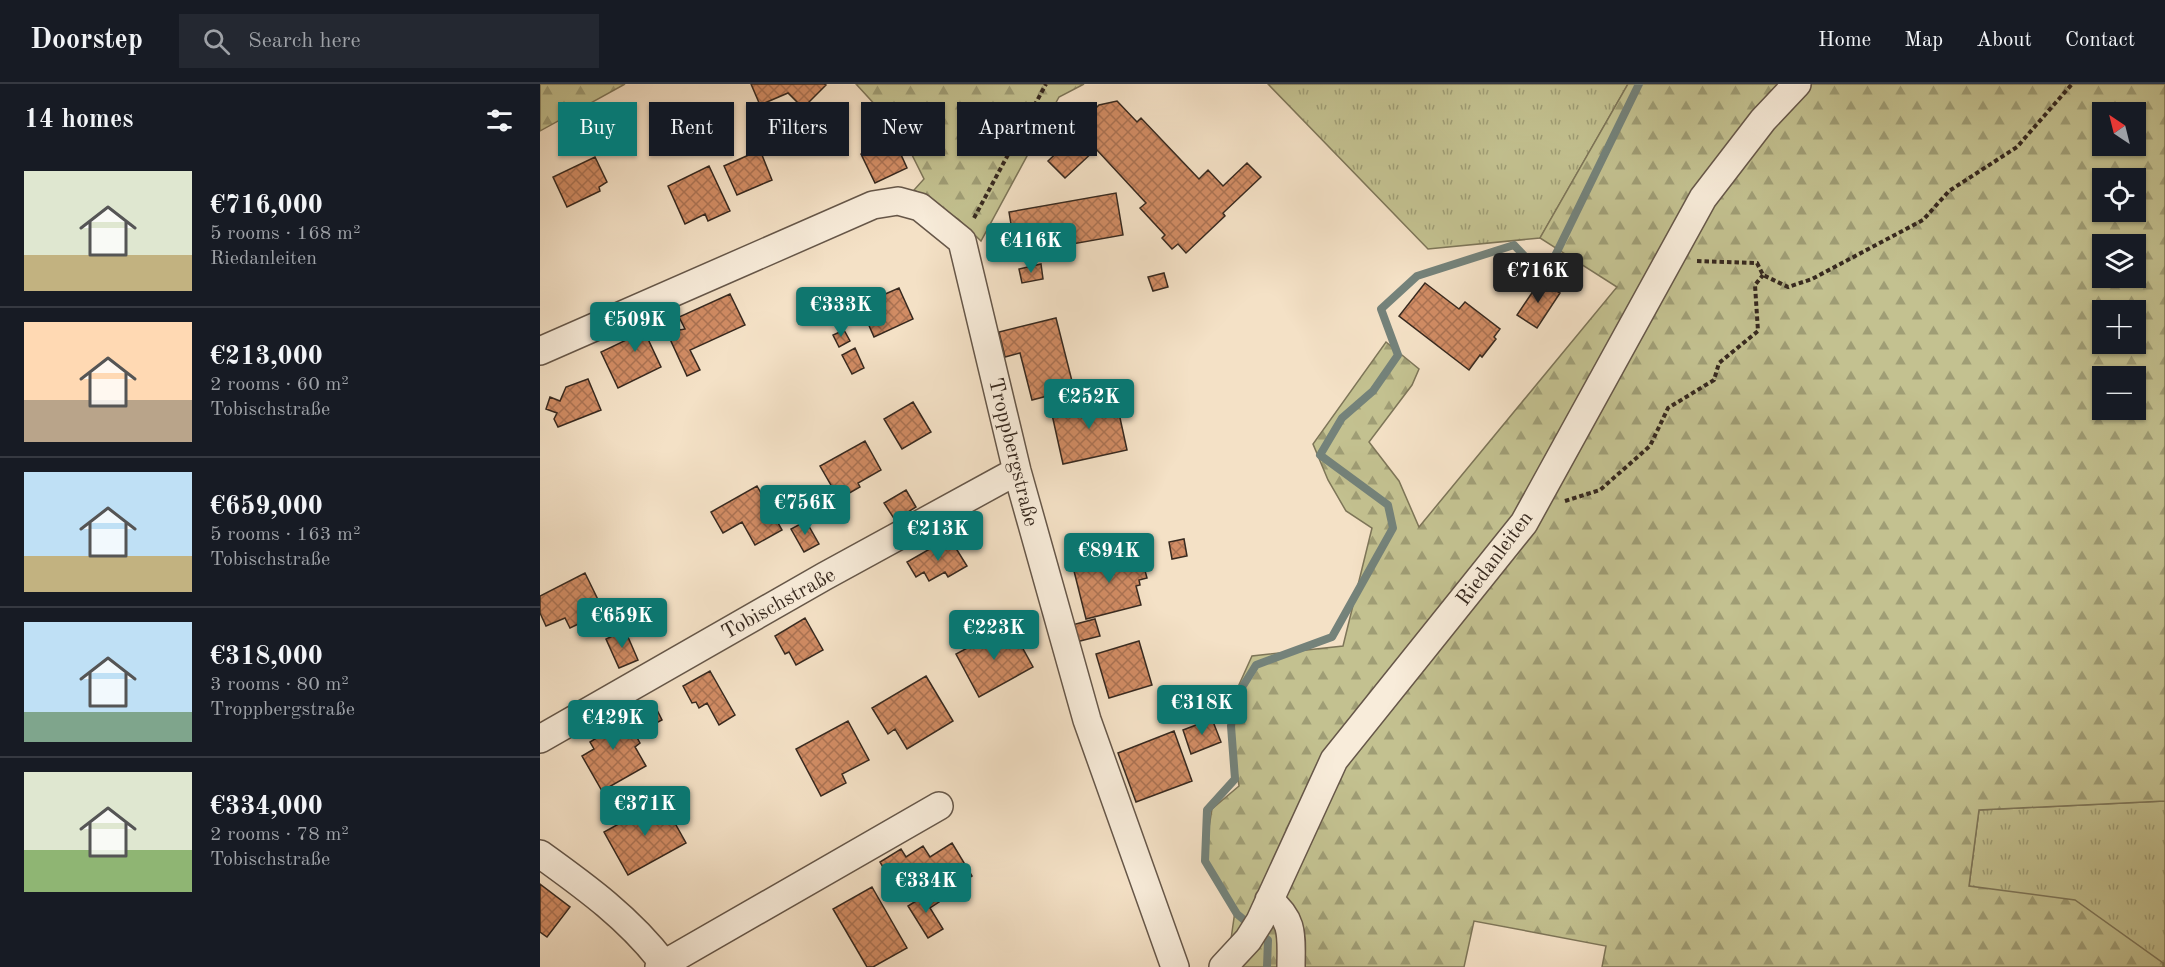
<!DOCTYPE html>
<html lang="en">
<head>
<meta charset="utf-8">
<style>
	:root { --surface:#171b24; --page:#242831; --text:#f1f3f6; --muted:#9ea1a6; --line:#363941; --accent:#0f766e }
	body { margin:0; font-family:"Old Standard TT",serif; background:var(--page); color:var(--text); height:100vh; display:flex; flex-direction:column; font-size:22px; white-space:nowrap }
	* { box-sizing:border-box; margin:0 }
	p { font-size:20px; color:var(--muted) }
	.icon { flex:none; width:33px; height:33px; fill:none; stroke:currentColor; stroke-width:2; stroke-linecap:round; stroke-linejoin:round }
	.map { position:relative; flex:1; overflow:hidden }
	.details { display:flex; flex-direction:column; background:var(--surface); width:540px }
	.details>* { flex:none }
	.top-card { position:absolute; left:18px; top:18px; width:570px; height:54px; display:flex; gap:12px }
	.needle { width:39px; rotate:325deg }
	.tools { position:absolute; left:1552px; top:18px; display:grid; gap:12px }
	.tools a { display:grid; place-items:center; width:54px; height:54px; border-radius:0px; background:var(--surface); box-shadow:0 2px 4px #0004; font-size:30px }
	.price { position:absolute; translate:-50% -51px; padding:0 14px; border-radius:6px; background:var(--accent); color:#fff; font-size:20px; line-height:39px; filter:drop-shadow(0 2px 3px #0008) }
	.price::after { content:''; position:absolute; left:50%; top:36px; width:18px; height:14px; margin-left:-9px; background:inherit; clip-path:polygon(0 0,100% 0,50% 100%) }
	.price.active { background:#222; color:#fff }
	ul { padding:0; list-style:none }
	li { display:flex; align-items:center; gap:18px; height:150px; padding:0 24px }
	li+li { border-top:2px solid var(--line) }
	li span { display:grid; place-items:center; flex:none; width:168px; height:120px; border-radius:0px; color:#555 }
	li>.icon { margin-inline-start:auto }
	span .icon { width:72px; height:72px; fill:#fffc; stroke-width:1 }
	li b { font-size:26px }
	h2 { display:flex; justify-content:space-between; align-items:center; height:72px; padding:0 24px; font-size:26px }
	.pill { padding:0 21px; border-radius:0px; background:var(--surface); box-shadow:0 2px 4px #0004; font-size:21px; line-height:54px }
	.pill.active { background:var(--accent); color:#fff }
	header { display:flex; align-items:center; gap:36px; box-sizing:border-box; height:84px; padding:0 30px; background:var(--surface); border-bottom:2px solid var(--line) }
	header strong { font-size:28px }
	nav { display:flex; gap:33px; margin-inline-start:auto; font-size:21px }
	.search { width:420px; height:54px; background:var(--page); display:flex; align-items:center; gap:15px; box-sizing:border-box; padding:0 21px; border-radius:0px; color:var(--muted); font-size:22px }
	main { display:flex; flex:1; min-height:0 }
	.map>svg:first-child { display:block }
</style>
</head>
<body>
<header>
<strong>Doorstep</strong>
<div class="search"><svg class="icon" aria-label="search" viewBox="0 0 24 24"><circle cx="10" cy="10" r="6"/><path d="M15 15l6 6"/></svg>Search here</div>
<nav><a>Home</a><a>Map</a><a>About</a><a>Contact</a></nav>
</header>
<main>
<section class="details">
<h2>14 homes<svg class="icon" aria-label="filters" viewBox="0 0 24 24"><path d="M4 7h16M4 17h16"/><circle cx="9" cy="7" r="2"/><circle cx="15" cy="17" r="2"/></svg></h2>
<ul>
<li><span style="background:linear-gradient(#dfe7d0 70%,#c2b280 0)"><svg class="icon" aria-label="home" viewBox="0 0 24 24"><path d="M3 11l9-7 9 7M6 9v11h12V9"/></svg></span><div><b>€716,000</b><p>5 rooms · 168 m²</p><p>Riedanleiten</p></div></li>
<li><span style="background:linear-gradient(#ffd9b3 65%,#b9a48a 0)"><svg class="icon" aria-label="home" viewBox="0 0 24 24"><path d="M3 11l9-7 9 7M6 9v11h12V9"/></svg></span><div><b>€213,000</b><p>2 rooms · 60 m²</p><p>Tobischstraße</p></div></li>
<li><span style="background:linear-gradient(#bfe0f5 70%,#c2b280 0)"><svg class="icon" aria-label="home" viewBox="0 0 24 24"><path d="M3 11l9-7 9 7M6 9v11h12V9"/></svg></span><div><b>€659,000</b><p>5 rooms · 163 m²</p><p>Tobischstraße</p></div></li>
<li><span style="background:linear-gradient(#bfe0f5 75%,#7fa58c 0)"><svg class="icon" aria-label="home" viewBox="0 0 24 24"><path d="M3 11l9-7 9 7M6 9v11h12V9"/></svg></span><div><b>€318,000</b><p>3 rooms · 80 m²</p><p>Troppbergstraße</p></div></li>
<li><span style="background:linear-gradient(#dfe7d0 65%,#8fb573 0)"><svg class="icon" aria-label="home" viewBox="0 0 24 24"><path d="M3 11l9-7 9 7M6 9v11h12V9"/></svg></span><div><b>€334,000</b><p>2 rooms · 78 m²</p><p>Tobischstraße</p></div></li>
</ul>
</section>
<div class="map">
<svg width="1625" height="883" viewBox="0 0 1625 883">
	<defs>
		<pattern id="grass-tufts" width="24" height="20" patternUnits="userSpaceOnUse" patternTransform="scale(1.5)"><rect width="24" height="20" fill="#c3c190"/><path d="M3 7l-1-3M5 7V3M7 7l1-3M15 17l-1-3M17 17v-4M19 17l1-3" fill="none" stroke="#9f9d75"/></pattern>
		<pattern id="forest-firs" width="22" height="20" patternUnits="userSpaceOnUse" patternTransform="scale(1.5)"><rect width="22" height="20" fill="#c3c190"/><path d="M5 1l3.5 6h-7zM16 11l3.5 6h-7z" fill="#9f9d75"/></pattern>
		<pattern id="building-cross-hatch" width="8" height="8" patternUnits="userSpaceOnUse" patternTransform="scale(1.5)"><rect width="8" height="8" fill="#d18c64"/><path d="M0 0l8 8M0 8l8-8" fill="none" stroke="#aa7252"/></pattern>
	</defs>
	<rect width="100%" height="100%" fill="#f4e1c6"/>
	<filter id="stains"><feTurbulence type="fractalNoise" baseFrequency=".00333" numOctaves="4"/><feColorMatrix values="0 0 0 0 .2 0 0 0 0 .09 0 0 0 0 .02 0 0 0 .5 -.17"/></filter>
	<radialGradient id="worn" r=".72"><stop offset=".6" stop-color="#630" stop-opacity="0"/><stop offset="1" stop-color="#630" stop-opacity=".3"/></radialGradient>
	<path fill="url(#grass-tufts)" stroke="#7d7558" stroke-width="1.5" d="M728 0H1088L1000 154 888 165Z
		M1625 717V883H1623V879L1429 802 1439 726Z"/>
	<path fill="url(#forest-firs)" stroke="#7d7558" stroke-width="1.5" fill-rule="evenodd" d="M0 0H85L0 47Z
		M316 0H544L519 13 441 157 418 135 374 106 384 95 361 49Z
		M1088 0H1625V717L1439 726 1429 802 1535 816 1623 879V883H1062L1066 862 934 837 924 883H687L695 827 664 774 672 725 699 702 688 625 712 572 803 562 832 444 806 427 788 396 773 360 846 258 879 285 872 301 829 358 859 397 879 443 1077 203 1000 154ZM1563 28H1596V62H1563ZM1563 94H1596V128H1563ZM1563 160H1596V194H1563ZM1563 226H1596V260H1563ZM1563 292H1596V326H1563Z"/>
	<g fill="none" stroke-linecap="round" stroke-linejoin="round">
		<path stroke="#74827a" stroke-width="8" d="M727 883 728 856 697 830 665 777 667 726 695 695 691 642 696 613 716 581 792 553 853 444 848 421 780 371 802 334 833 307 858 271 841 225 877 192 974 161 993 181 1012 178 1099 0"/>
	</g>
	<path fill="url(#building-cross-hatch)" stroke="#37291f" stroke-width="1.5" d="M211 0H284L286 1 263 24 248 9 220 21Z
		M577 17 597 38 601 34 659 95 668 86 683 102 707 79 721 93 683 129 685 132 646 169 638 160 632 165 622 154 625 151 600 124 606 119 556 65 525 94 508 77 541 46 538 42 559 21Z
		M183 41 192 61 180 66 171 47Z
		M354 55 367 84 335 99 321 70Z
		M220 66 232 96 197 111 184 82Z
		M55 73 67 98 59 103 60 107 27 123 13 93Z
		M169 82 190 127 168 137 165 130 145 140 128 102Z
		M576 109 583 151 476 170 469 128Z
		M501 180 503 195 482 199 479 185Z
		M624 189 628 203 613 207 608 193Z
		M1000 197 1020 209 997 244 977 231Z
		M885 199 919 225 925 218 960 245 954 253 956 255 942 273 940 271 929 286 859 232Z
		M359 204 373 235 334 253 320 221Z
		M190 210 205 241 150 266 160 286 147 292 124 242 135 236 140 246 145 245 139 233Z
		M274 218 281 231 268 237 262 223Z
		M116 227 125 247 108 255 121 283 78 304 61 268 101 249 95 236Z
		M516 234 534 305 492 316 480 269 465 273 459 248Z
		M304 246 310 257 299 263 293 251Z
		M315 264 324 284 312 290 302 271Z
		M48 295 61 326 18 343 14 335 17 329 6 325 10 313 20 317 26 303Z
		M575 311 587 366 523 380 511 326Z
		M373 318 391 348 362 365 344 335Z
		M325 357 341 386 318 399 320 403 299 415 280 382Z
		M217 402 242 446 215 461 202 438 183 449 171 428Z
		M366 406 376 423 355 436 344 419Z
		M266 437 279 460 264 468 251 445Z
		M644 455 647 472 632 475 629 458Z
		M412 458 427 482 408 493 405 488 389 497 384 488 376 493 367 478 400 459 402 464Z
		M571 469 574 479 601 472 607 494 599 496 600 501 596 502 601 521 546 535 532 479Z
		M45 489 64 528 30 544 25 534 6 542 0 529V512Z
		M265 534 283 566 256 581 249 568 245 570 235 552Z
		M555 535 560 552 536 558 532 541Z
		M470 541 493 583 439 613 416 570Z
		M85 546 98 576 79 584 66 555Z
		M599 557 612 601 569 614 556 570Z
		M170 587 195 631 179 641 167 619 159 624 156 618 152 619 143 602Z
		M386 592 413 637 367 665 355 645 348 650 332 624Z
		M113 618 122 636 105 645 96 626Z
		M74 625 81 638 87 636 100 659 95 663 106 682 62 707 42 672 54 665 50 658 55 655 47 640Z
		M672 635 681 658 651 670 643 646Z
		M308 637 329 676 302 690 306 699 281 712 256 665Z
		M634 647 652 697 596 718 578 669Z
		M122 716 146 759 88 791 64 748Z
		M412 759 432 792 408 808 403 800 388 809 372 784 351 797 340 778 361 765 366 773 383 762 390 773Z
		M0 800 30 823 7 853 0 848Z
		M332 803 367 864 333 883H327L293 825Z
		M392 807 399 818 390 824 403 845 388 854 368 822Z"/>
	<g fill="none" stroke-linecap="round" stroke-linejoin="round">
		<g stroke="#665749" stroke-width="30">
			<path id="minor" d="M0 267 333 121 358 117 380 123 422 157 477 387 547 636 635 883
				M0 655 285 492 477 387
				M0 770C46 803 90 835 124 880L119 883
				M729 816C755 837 751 853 751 883
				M124 880 399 722
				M683 883 708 856 720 837 794 676 984 439 1163 114 1223 36 1257 0"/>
		</g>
		<path stroke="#37291f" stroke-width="4" stroke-dasharray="4.5 3" stroke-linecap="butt" d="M434 134 506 0
			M1157 177 1217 179 1223 191 1248 203 1272 195 1383 136 1409 107 1477 63 1532 0
			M1025 417 1060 406 1110 362 1128 324 1174 296 1179 279 1218 247 1215 201 1223 191"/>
		<use href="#minor" stroke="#f8ecda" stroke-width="27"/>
	</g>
	<g text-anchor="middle" stroke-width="4.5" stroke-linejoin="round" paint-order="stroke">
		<g font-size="21" fill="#37291f" stroke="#f8ecda">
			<text transform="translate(474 368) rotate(76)" y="7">Troppbergstraße</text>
			<text transform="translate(954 474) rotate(-53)" y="7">Riedanleiten</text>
			<text transform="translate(238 519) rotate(-29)" y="7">Tobischstraße</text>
		</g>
	</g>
	<rect width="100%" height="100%" filter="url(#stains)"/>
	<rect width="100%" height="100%" fill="url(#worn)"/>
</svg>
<div class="tools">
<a><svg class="needle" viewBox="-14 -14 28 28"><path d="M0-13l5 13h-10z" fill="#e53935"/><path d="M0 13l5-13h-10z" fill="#9ea1a6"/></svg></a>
<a><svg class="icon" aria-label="locate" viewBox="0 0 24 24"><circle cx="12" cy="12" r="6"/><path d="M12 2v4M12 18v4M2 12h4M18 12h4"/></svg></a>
<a><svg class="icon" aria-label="layers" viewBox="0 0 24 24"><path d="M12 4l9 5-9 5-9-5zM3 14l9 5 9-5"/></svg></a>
<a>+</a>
<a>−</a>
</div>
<b class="price" style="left:491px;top:190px">€416K</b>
<b class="price active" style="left:998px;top:220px">€716K</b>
<b class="price" style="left:301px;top:254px">€333K</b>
<b class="price" style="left:95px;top:269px">€509K</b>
<b class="price" style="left:549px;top:346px">€252K</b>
<b class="price" style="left:265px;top:452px">€756K</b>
<b class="price" style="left:398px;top:478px">€213K</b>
<b class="price" style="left:569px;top:500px">€894K</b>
<b class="price" style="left:82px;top:565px">€659K</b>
<b class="price" style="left:454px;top:577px">€223K</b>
<b class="price" style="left:662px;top:652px">€318K</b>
<b class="price" style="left:73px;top:667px">€429K</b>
<b class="price" style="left:105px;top:753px">€371K</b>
<b class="price" style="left:386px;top:830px">€334K</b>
<div class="top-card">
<a class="pill active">Buy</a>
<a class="pill">Rent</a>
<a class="pill">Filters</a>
<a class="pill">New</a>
<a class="pill">Apartment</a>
</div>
</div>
</main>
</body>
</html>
